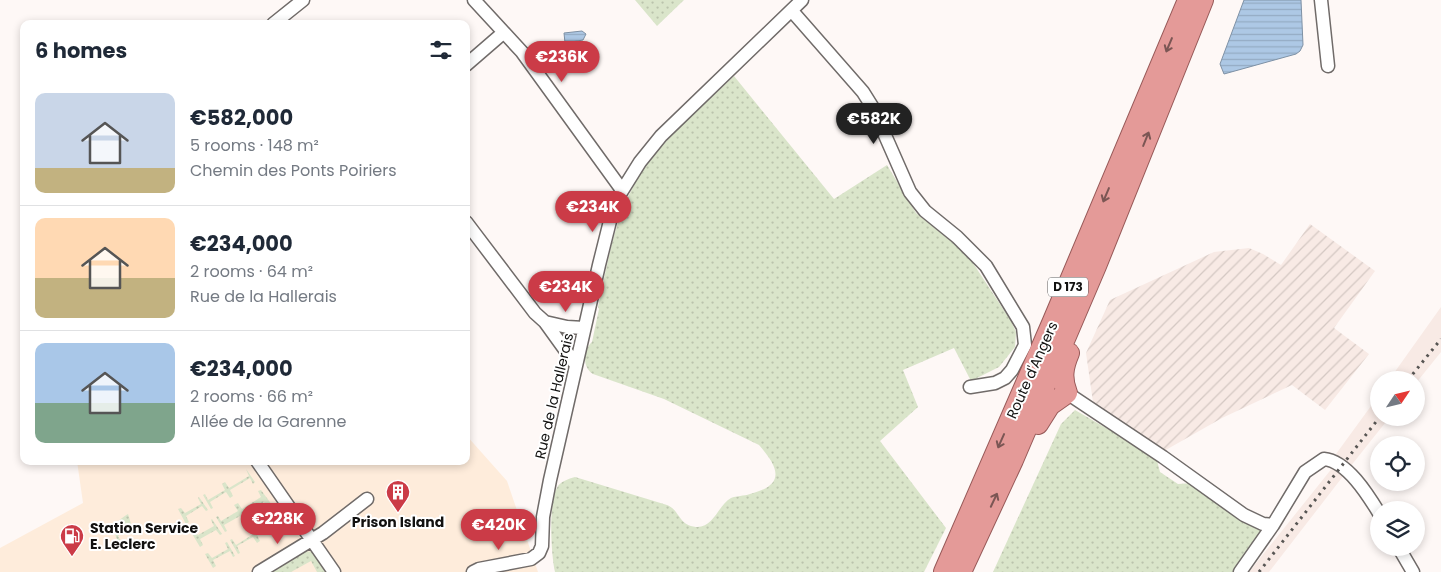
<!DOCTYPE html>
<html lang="en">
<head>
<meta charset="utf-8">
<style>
	:root { --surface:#fff; --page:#f6f6f7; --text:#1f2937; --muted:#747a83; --line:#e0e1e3; --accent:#cb3b47 }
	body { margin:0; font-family:Poppins,sans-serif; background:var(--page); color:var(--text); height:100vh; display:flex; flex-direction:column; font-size:19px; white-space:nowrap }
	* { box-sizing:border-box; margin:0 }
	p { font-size:16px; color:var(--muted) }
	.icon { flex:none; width:28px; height:28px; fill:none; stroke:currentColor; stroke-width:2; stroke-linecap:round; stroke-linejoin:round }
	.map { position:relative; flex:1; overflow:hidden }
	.details { position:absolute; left:20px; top:20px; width:450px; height:445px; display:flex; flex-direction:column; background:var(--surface); border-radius:10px; box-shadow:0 2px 8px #0003 }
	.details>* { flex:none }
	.needle { width:32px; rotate:55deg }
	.fabs { position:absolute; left:1370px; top:371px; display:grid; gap:10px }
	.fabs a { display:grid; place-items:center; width:55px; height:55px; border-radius:50%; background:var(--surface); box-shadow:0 2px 8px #0003; font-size:25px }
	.price { position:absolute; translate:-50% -42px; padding:0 11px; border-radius:18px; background:var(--accent); color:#fff; font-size:16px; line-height:32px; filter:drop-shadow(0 1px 2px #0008) }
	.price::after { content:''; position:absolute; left:50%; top:30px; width:15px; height:11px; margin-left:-8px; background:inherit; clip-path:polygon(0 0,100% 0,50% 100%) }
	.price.current { background:#222; color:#fff }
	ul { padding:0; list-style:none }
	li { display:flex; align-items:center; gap:15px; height:125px; padding:0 15px }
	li+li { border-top:1px solid var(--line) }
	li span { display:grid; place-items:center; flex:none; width:140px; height:100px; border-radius:10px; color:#555 }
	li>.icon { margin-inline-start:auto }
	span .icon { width:60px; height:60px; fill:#fffc; stroke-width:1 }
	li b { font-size:21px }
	h2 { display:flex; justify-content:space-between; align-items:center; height:60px; padding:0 15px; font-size:21px }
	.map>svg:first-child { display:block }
</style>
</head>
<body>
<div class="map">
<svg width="1441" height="572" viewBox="0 0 1441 572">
	<defs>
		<pattern id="industrial-furrows" width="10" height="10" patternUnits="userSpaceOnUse" patternTransform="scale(1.25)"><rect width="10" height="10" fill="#f8eae5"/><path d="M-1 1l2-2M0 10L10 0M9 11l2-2" fill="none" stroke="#d4c8c3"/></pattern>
		<pattern id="grass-dots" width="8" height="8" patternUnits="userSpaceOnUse" patternTransform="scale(1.25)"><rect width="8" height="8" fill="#dae5ca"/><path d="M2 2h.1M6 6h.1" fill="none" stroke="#bac3ac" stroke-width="1.8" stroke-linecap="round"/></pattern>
		<pattern id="water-rules" width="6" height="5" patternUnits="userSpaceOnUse" patternTransform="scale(1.25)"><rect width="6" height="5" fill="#adc8e5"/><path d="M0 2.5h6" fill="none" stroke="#94abc3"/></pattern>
	</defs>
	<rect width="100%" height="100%" fill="#fef8f6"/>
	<path fill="#feecdb" d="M466 435 507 481 538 572H0V548L83 503 77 461H466Z"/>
	<path fill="url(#industrial-furrows)" d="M1310 224 1375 271 1334 328 1369 354 1325 410 1292 385 1222 418 1164 451 1093 402 1086 353 1110 300 1214 252 1249 248 1263 254 1281 265Z"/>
	<path fill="#f8eae5" d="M1441 307V352L1416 383V380H1389Z
		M1379 395V418H1389L1350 467 1336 454Z
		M1333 467 1344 475 1269 572H1249Z"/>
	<path fill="url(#grass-dots)" d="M635 0H684L657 26Z
		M734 76 834 199 887 165 916 213 952 242 971 260 1011 321 1016 332 1015 347 999 367 971 381 954 348 903 370 918 407 880 441 946 528 924 572H555C551 555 548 500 558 486 562 481 568 479 575 477L667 505C680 510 678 525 696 527 714 528 718 505 731 498 736 496 744 496 750 494 786 485 779 468 759 445L664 399 593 374C582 367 583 350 592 342L599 309 598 307C607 267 613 225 632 189 653 147 700 109 734 76Z
		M1075 410 1156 457 1160 472 1178 484 1193 483 1264 531 1235 572H993L1061 424Z
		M246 469 255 482 253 484 250 478 230 490 233 496 230 498 226 492 210 502 213 508 211 509 203 495 205 494 208 500 225 490 222 484 225 482 229 488 249 476Z
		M261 490 272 505 267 507 264 502 244 513 247 519 244 521 240 516 224 525 227 531 225 532 216 517 218 516 221 521 238 511 234 505 238 503 242 509 261 497 258 491Z
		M199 497 208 510 206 511 202 506 186 516 189 522 186 524 178 509 181 508 185 513 201 504 198 498Z
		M277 512 286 525 283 527 280 521 257 535 260 541 257 543 253 537 237 546 240 553 238 554 230 540 232 539 236 545 252 535 249 529 252 527 256 533 279 519 276 513Z
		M128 514 132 527 118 536 122 543 120 545C111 529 113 523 128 514Z
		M212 519 222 534 220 535 216 530 200 539 203 545 200 547 191 532 194 530 198 535 214 526 211 520Z
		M227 542 235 556 233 557 230 551 213 560 216 566 213 568 205 554 208 553 212 558 228 549 225 543Z
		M305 551 313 552 328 572H317L311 561 291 572H268Z"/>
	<path fill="url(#water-rules)" stroke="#7e91a5" d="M1244 0H1301L1303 45 1300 51 1296 54 1224 74 1220 64Z
		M582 31 586 34 583 40 565 43 564 33Z"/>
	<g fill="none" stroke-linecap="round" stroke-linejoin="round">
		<g stroke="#706b69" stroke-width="15">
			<path id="minor" d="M474 0 522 52 622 190
				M1321 0 1328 66
				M792 11 863 92 873 108 910 192 925 211 957 237 986 266 1023 327 1025 345 1012 370 1005 378 995 383 970 387
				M273 24 303 0
				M466 65 503 33
				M466 222 535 313 545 322 576 365
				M545 322 567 327 584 328
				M1067 393 1163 457 1244 515 1263 524 1273 525 1305 472 1324 459C1347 461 1368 495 1379 513
				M257 461 334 572
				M1399 548 1413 572
				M259 572 323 533 367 499
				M473 572 479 569 531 559 539 553 542 546 543 517 550 480 599 265 613 209 620 194 640 162 661 136 802 0
				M1240 572 1273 525"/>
		</g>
		<g stroke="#975958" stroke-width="22">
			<path id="trunk" d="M1038 424 1050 405 1067 393C1061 378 1063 367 1069 353
				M944 572 1053 321 1188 0
				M961 572 1013 460 1096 266 1203 0"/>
		</g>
		<use href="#minor" stroke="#fff" stroke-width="12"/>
		<use href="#trunk" stroke="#e49a98" stroke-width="20"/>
		<path stroke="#575553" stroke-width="3" stroke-dasharray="2.5 5" stroke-linecap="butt" d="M1408 380 1441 339
			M1259 572 1379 418"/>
	</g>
	<defs><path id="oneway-shaft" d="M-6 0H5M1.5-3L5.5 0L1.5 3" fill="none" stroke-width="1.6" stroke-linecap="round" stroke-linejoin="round" transform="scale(1.25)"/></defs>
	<g stroke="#7b5654">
		<use href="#oneway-shaft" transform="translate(1169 45) rotate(113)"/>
		<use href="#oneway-shaft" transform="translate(1146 139) rotate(-68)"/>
		<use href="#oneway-shaft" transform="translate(1106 195) rotate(113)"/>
		<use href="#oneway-shaft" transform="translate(1001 441) rotate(114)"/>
		<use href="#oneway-shaft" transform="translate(994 500) rotate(-65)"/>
	</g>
	<defs>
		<g id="building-pin" transform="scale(1.25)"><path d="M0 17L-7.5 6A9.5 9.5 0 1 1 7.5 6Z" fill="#cb3b47" stroke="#fff"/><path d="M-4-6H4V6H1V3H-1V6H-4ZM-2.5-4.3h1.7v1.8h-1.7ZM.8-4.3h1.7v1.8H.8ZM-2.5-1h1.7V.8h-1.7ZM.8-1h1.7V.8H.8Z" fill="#fff"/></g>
		<g id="fuel-pin" transform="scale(1.25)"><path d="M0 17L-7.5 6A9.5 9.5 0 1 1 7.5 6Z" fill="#cb3b47" stroke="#fff"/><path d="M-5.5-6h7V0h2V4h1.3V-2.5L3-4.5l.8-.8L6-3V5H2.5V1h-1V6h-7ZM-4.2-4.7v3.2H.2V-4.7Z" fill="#fff"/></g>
	</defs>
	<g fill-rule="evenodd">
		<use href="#building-pin" x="398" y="492"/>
		<use href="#fuel-pin" x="72" y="536"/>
	</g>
	<g text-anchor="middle" stroke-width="4" stroke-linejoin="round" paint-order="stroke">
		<rect fill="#fff" stroke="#595858" stroke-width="1" x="1048" y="277.5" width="40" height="19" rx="4"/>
		<g font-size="12" font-weight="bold" fill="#121110">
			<text x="1068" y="291">D 173</text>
		</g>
		<g font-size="14" fill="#121110" stroke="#fff">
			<text transform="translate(1032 370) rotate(-66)" y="5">Route d'Angers</text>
			<text transform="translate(554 396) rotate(-77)" y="5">Rue de la Hallerais</text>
		</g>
		<g font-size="14" font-weight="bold" fill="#121110" stroke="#fff">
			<text x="398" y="527">Prison Island</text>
			<text x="90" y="533" text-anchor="start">Station Service<tspan x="90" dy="16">E. Leclerc</tspan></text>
		</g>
	</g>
</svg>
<div class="fabs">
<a><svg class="needle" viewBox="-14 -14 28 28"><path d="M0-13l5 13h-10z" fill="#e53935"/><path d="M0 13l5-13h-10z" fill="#747a83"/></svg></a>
<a><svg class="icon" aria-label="locate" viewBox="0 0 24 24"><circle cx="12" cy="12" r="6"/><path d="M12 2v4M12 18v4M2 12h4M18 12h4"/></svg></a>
<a><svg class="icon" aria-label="layers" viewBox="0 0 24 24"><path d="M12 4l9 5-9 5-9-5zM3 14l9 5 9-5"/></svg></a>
</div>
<b class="price" style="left:562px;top:83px">€236K</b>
<b class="price current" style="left:874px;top:145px">€582K</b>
<b class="price" style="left:593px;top:233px">€234K</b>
<b class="price" style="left:566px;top:313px">€234K</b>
<b class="price" style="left:278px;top:545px">€228K</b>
<b class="price" style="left:499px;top:551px">€420K</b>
<section class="details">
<h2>6 homes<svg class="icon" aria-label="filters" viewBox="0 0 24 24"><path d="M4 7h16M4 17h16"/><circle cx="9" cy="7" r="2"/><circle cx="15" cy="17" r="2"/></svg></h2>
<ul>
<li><span style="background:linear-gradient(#c9d6e8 75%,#c2b280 0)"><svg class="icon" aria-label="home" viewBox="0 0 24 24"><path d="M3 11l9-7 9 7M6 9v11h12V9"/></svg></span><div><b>€582,000</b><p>5 rooms · 148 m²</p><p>Chemin des Ponts Poiriers</p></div></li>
<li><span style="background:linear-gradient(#ffd9b3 60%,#c2b280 0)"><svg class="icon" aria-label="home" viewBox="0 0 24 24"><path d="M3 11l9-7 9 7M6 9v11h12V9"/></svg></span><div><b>€234,000</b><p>2 rooms · 64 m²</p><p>Rue de la Hallerais</p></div></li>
<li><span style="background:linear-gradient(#a9c7e8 60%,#7fa58c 0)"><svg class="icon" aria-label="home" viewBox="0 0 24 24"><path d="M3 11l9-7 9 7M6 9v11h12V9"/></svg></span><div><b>€234,000</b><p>2 rooms · 66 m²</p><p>Allée de la Garenne</p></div></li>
</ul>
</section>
</div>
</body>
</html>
